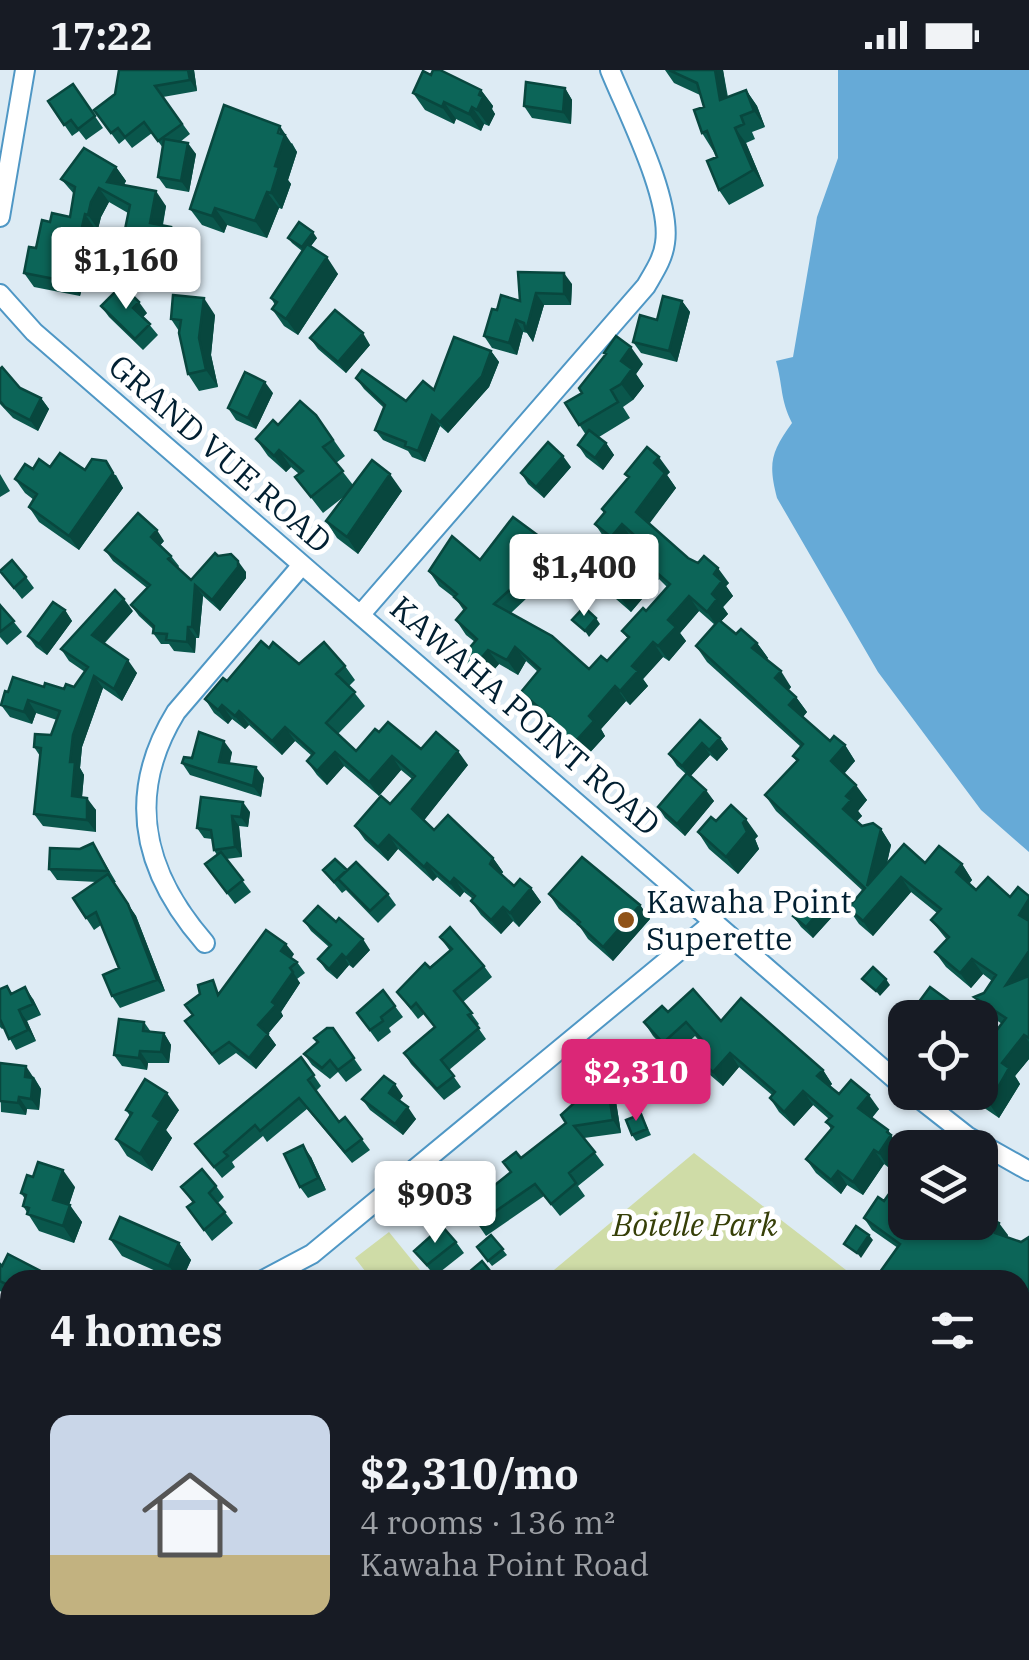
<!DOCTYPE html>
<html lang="en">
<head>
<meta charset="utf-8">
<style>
	:root { --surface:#171b24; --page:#242831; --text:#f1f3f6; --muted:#9ea1a6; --line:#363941; --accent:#db2777 }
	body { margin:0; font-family:"IBM Plex Serif",serif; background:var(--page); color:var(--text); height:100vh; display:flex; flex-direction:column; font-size:38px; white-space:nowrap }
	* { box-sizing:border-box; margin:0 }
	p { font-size:32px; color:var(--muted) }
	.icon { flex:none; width:55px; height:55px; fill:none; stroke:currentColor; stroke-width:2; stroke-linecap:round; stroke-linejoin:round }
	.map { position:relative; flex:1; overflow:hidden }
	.details { position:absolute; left:0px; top:1200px; width:1030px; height:390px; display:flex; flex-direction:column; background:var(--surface); border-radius:30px 30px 0 0; box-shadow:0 2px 8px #0004 }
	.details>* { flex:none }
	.tools { position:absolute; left:888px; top:930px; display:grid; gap:20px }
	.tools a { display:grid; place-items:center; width:110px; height:110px; border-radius:20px; background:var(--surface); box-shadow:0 2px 8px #0004; font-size:50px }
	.price { position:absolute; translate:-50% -85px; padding:0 22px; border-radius:10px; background:#fff; color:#222; font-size:32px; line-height:65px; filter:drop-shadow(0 2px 5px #0008) }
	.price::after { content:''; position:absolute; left:50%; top:60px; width:30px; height:22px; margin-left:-15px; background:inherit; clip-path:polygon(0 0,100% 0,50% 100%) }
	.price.current { background:var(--accent); color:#fff }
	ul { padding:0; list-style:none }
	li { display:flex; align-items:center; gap:30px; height:250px; padding:0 50px }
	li+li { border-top:2px solid var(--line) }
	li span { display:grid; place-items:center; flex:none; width:280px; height:200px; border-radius:20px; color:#555 }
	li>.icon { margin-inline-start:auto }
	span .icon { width:120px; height:120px; fill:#fffc; stroke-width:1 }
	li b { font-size:42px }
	h2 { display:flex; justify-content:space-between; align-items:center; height:120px; padding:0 50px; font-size:42px }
	.status { display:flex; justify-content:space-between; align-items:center; height:70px; padding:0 50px; background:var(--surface); direction:ltr }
	.status svg { height:28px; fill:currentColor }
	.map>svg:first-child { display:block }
</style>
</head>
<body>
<div class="status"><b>17:22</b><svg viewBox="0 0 49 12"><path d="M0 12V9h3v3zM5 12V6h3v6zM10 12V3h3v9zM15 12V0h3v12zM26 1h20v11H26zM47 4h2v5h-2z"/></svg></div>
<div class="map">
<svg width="1029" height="1590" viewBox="0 0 1029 1590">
	<rect width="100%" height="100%" fill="#ddebf4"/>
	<path fill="#cfdca7" d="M694 1083 859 1210H542Z
		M389 1162 428 1210H372L355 1188Z
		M1020 1320 1029 1326V1543L1020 1557Z
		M434 1580H1004L997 1590H441Z"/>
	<path fill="#66aad7" d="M838 0H1029V782L981 740 878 602 777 428C768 393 771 382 792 353 780 329 783 316 776 291L793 287 817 147 838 88Z"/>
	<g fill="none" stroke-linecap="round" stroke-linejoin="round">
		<g stroke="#4f97c5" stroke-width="22">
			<path id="minor" d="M0 147 25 0
				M0 224 34 262 905 1018
				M361 544 646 216C654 202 663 189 665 173 672 129 627 42 610 0
				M205 873C143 802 125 725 176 642L302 495
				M911 1022 967 1066 1029 1101
				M263 1210 312 1184 715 851
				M0 1269 10 1275
				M7 1590 13 1580"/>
		</g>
		<use href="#minor" stroke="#fff" stroke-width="18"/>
	</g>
	<path fill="#0a574c" d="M119 0H194L197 21 163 27 190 64 180 72 196 84 189 122 166 118 158 107 163 78 152 63 132 78 125 69 119 74 94 40 115 24Z
		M665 0H723L728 27 746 20 757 36 765 57 752 62 755 69 746 73 764 116 729 135 719 120 717 87 702 63 704 37 700 25 674 13Z
		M431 5 481 20 493 36 492 39 495 44 489 56 484 54 481 61 456 49 454 54 425 40 413 23Z
		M73 14 103 58 86 70 79 61 72 66 48 31Z
		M565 18 572 30 571 54 532 48 524 36Z
		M292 73 297 82 288 110 291 114 282 139 279 138 267 168 227 155 224 163 202 155 190 139Z
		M116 97 126 111 124 115 166 136 163 155 180 171 176 193 133 184 123 169 128 143 109 132 101 147 98 159H95L89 185 94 186 104 201 100 221 82 218 80 226 34 217 24 203 36 178 50 152 70 147 74 124 61 109Z
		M288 168H317L310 177 338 204 298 265 284 256 272 239 275 235 271 228 302 181 292 173Z
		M518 202 572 214 571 235H544L533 272 527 263 523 262 517 285 492 278 484 266 497 240 520 231Z
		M682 231 690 242 677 292 641 283 633 272Z
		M101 236 147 243 143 247 158 265 143 280 109 247Z
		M215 245 211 285 218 317 199 321 188 304 179 261 171 249Z
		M310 268 370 275 346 303 318 279Z
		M491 281 499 292 489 317 448 363 440 356 425 392 412 387 408 381 383 370 375 360 384 338 364 319 356 308 406 331 434 320Z
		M643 294 636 304 644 316 633 330 623 337 630 348 599 367 606 373 614 385 603 400 586 387 578 375 586 365 565 333Z
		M0 299 20 318 41 328 49 339 38 361 13 348 0 334Z
		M273 323 256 359 236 350 228 338Z
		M316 345 345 386 336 393 353 415 402 421 358 484 337 468 326 451 346 425 323 443 295 407 299 404 291 397 286 402 268 386 256 369 278 355Z
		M50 397 116 405 123 418 79 480 39 452 29 437 34 430 25 423 15 409Z
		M571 397 544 428 528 414 521 403Z
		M670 402 667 405 676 418 649 453 688 488 729 513 726 516 733 526 723 537 728 544 721 551 736 564 757 573 768 588 766 590 791 617 788 620 796 627 807 642 803 647 830 671 845 675 855 691 844 704 867 730 858 741 862 746 857 751 862 756 881 759 891 775 887 793 962 794 972 810 969 814 976 820 1010 827 1029 826V989L1015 1006 1020 1014 999 1048 977 1033 970 1022H980L995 975 990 969 1002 954 985 942 974 927 984 923 992 911 983 904 971 918 946 897 935 882 947 870 931 850 937 843 911 822 873 866 859 854 848 838 863 821 776 741 765 725 797 692 793 686 801 677 707 592 696 576 715 555 699 541 680 563 686 571 669 591 663 587 643 609 648 616 630 635 626 631 601 659 605 666 585 688 558 669 548 654 549 652 531 636 521 622 538 602 526 591 518 605 499 594 481 615 469 604 459 590 475 572 466 565 456 550 464 541 456 529 439 516 429 501 555 478 570 485 582 501 573 513 559 502 550 514 546 510 511 543 589 599 607 591 628 569 622 561 646 541 667 517 659 509 631 542 616 529 606 514 640 476 632 469 621 482 605 469 595 454 604 443 602 439 628 408 625 404Z
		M0 404 10 421 0 427Z
		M164 471 160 475 171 486 179 496 178 498 191 510 218 486 246 502V508L220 541 203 526 199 568H196L195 583 174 581 169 574H161L153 563V559L139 546 131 535 147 518 113 491 105 480Z
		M0 501 26 507 34 518 22 529Z
		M0 535 22 562 7 575 0 567Z
		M65 540 72 551 47 585 36 577 28 566Z
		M133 541 104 574 137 603 122 631 103 618 82 677 80 698 84 705 82 727 96 740V762L43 756 34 744 40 686 34 677 51 665 57 650 36 643 32 654 10 647 1 635 8 622 44 617 64 619 74 617 85 602 69 591 61 579Z
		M269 578 299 594 345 596 355 610 349 616 365 636 338 664 356 681 379 662 421 679 468 695 424 750 434 760 493 788 503 802 501 805 514 816 531 818 541 832 519 857 513 851 501 864 481 845 471 831 473 829 464 822 460 827 437 807 433 811 398 779 388 791 365 770 355 756 390 734 412 709 401 700 379 726 344 696 327 715 317 705 307 691 312 686 295 671 282 685 249 655 245 659 232 649 228 654 214 643 205 629Z
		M720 668 728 679 717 691 710 685 690 706 714 731 685 766 665 748 658 737 686 704 677 696 669 684Z
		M232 682 230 693 264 708 261 727 190 705 182 693 192 688Z
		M201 727 250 742 248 757 239 756 242 787 226 789 251 822 235 834 205 794 217 785 214 780 212 769 204 768 197 758Z
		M716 751 758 766 755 769 759 779 738 804 709 779 698 762Z
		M93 773 116 812H113L136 846 165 921 120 938 112 926 119 898 101 855 94 860 73 828 97 812 57 810 49 799Z
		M323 800 347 801 388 824 396 835 378 853 346 820 342 823Z
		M549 824 640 835 650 849 613 891 588 869 580 857 559 839Z
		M824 836 832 847 813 868 801 857 793 846Z
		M304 851 370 880 353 898 349 895 337 909 326 900 318 889 329 877 311 861Z
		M440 867 484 896 492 907 463 932 479 954 477 956 486 969 449 1000 461 1017 444 1030 411 994 404 983 435 957 424 944 418 949 397 922 450 881Z
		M294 884 291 888 297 892 305 903 297 909 300 913 281 942 283 946 268 964 276 975 256 999 236 983 219 995 185 951 220 921Z
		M7 916 12 923 33 929 41 945 27 951 36 971 16 980 4 958 2 959 0 957V919Z
		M383 920 403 947 389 958 391 962 378 972 357 943Z
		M668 942 721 951 823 1000 832 1014 829 1017 839 1024 879 1039 872 1048 898 1074 897 1075 900 1079 888 1097 884 1094 863 1125 847 1115 841 1124 816 1103 806 1089 831 1059 826 1052 829 1049 813 1035 794 1056 779 1042 770 1028 772 1025 739 997 723 1016 703 999 693 985 702 974 695 966 673 987 653 966 644 952Z
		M144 952 151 962 164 963 171 975 169 993H148L147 1000 122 996 114 985Z
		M333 958 362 1000 346 1012 338 1002 330 1009 312 995 304 984Z
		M301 987 321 1016 316 1021 339 1052 345 1047 370 1080 352 1093 307 1039 267 1072 263 1066 232 1092 235 1097 222 1108 195 1074Z
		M0 993 34 1007 41 1019 39 1040 27 1039 26 1045 1 1042Z
		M606 1006 614 1019 621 1063 584 1068 604 1095 578 1116 585 1126 560 1146 544 1126 486 1166 451 1115 485 1123 510 1103 566 1053Z
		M403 1026 399 1031 416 1049 403 1065 370 1040 362 1029Z
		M126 1040H179L166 1060 172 1068 152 1101 127 1086 116 1069 130 1046Z
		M641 1044 651 1065 636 1071 632 1065Z
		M311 1087 326 1120 308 1128 300 1117Z
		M216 1116 224 1127 218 1133 233 1153 212 1171 187 1137 193 1133 181 1117Z
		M75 1117 69 1135 82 1152 74 1173 39 1161 23 1136 25 1129 21 1123Z
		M884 1131 905 1152 1008 1165 1007 1167 1021 1172 1029 1167V1235L1025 1243 1020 1240V1210H876L898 1178 872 1160 864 1148Z
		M491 1165 507 1185 492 1196 477 1177Z
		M110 1169 179 1173 191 1190 182 1210H176L122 1186Z
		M456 1172 464 1183 435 1206 414 1181Z
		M0 1194 56 1209 57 1210H10V1226L0 1221Z
		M1020 1247 1029 1282 1020 1278Z
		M186 1580H235L234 1590H193Z
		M310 1580H328L317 1588Z"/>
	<path fill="#08473e" d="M188 0H194L197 21 190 10Z
		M715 0H723L730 46 720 30Z
		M565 18 572 30 571 54 563 42Z
		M481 20 493 36 492 39 495 44 489 56 477 40 479 25Z
		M746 20 757 36 765 57 754 41Z
		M444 32 456 49 454 54 442 37Z
		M472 37 484 54 481 61 469 44Z
		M280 56 297 82 288 110 291 114 282 139 271 123Z
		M735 58 746 73 764 116 753 100Z
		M188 73 196 84 189 122 181 111Z
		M116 97 126 111 117 126 107 112Z
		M99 118 109 132 101 147 98 159 88 145 91 132Z
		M156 121 166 136 160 167 150 153Z
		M267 122 279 138 267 168 255 151Z
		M215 138 227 155 224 163 212 146Z
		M85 144 95 159 86 197 76 183Z
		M171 157 180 171 176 193 166 179Z
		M313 162 317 168 306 183 302 177Z
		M94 186 104 201 100 221 90 207Z
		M327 187 338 204 298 265 286 249Z
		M72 203 82 218 80 226 70 212Z
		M564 203 572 214 571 235 564 224Z
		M536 223 544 235 533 272 526 261Z
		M204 228 215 245 211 285 218 317 206 300 199 268Z
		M682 231 690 242 677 292 669 281Z
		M139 232 147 243 141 249 133 238Z
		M516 250 523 262 517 285 509 273Z
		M363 263 370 275 346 303 338 292Z
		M631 277 643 294 636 304 644 316 633 330 621 314V291Z
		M491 281 499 292 489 317 448 363 440 352Z
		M265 312 273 323 256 359 248 348Z
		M41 328 49 339 38 361 30 350Z
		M432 345 440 356 425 392 418 381Z
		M606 373 614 385 603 400 595 388Z
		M279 380 291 397 286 402 274 386Z
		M563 386 571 397 544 428 536 417Z
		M659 387 670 402 667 405 676 418 647 457 636 442 654 393Z
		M106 391 123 418 79 480 69 466Z
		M390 404 402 421 358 484 347 467Z
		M622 454 632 469 621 482 611 467Z
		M157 460 164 471 158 478 151 467Z
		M570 485 582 501 573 513 561 496Z
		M548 488 559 502 550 514 540 499Z
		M238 491 246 502V508L220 541 212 530Z
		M648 495 659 509 631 542 620 527Z
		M718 498 729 513 726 516 733 526 723 537 728 544 717 556 707 542 712 524 714 504Z
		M195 515 203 526 199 568 192 557Z
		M689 526 699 541 680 563 686 571 669 591 658 576 668 550Z
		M124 529 133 541 100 577 92 565Z
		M65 540 72 551 47 585 39 574Z
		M596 548 600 554 589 567 585 561Z
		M188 557 196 568 195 583 187 572Z
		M653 572 663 587 643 609 648 616 630 635 620 621 632 596Z
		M757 573 768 588 763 593 752 578Z
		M515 577 526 591 518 605 507 590Z
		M488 580 499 594 481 615 471 600Z
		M128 590 137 603 122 631 114 619Z
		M781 601 791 617 786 624 775 608Z
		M94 606 103 618 82 677 80 698 84 705 81 738 72 726 70 692 73 665Z
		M615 616 626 631 601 659 605 666 585 688 574 673 589 646Z
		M796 627 807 642 800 650 789 635Z
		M28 630 36 643 32 654 24 642Z
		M222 635 232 649 228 654 218 640Z
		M239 641 249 655 245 659 235 646Z
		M285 657 295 671 282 685 272 671Z
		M720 668 728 679 717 691 709 680Z
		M224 671 232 682 227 703 219 692Z
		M702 673 710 685 690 707 682 696Z
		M845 675 855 691 841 707 831 691Z
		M458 681 468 695 422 753 412 739Z
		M335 682 344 696 327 715 317 701Z
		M392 686 401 700 379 726 369 712Z
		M256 697 264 708 261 727 253 716Z
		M856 715 867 730 858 741 862 746 854 754 843 739 846 726Z
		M706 720 714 731 685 766 677 754Z
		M87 728 96 740V762L87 750Z
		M243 732 250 742 248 757 241 747Z
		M232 746 239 756 242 787 235 777Z
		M746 749 758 766 755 769 759 779 738 804 726 787Z
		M881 759 891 775 878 832 867 816Z
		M389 765 398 779 388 791 378 777Z
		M493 788 503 802 499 808 490 794Z
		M427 793 437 807 433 811 424 797Z
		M962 794 972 810 966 817 956 802Z
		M108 804 136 846 165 921 157 910Z
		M901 807 911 822 873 866 863 851Z
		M454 808 464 822 460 827 450 813Z
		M531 818 541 832 519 857 510 843Z
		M1029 829V859L1019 845Z
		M640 835 650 849 613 891 603 877Z
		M824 836 832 847 813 868 806 857Z
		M503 837 513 851 501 864 491 850Z
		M363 869 370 880 353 898 346 888Z
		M286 874 294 884 289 892 281 881Z
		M1029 881V912L1006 915Z
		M342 884 349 895 337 909 329 899Z
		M972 889 983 904 971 918 960 903Z
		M293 902 300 913 281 942 283 946 266 966 258 955Z
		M886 909 890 915 880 926 876 921Z
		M25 917 33 929 41 945 33 934Z
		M949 931 956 943 953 948H944L942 940Z
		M19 940 27 951 36 971 28 960Z
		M164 963 171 975 169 993 161 982Z
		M268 964 276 975 256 999 249 988Z
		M1024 965 1029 972V989L1015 1006 1020 1014 999 1048 989 1033 1002 993Z
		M140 981 148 993 147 1000 139 988Z
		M730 983 739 997 723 1016 713 1002Z
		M26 996 41 1019 39 1040 31 1029 25 1007Z
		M823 1000 832 1014 826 1020 817 1006Z
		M606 1006 614 1019 621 1063 613 1050Z
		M395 1014 403 1026 397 1034 389 1023Z
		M803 1021 813 1035 794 1056 784 1042Z
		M167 1023 179 1040 166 1060 172 1068 152 1101 140 1084 153 1046Z
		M869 1025 879 1039 868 1052 858 1038Z
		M19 1027 27 1039 26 1045 18 1033Z
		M408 1037 416 1049 403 1065 395 1054Z
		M888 1060 900 1079 888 1097 879 1083Z
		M303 1075 311 1087 326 1120 318 1108Z
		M874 1080 884 1094 863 1125 853 1112Z
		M63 1100 75 1117 65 1147 53 1130Z
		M838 1101 847 1115 841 1124 831 1110Z
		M70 1135 82 1152 74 1173 63 1156Z
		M999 1153 1008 1165 1003 1175 995 1163Z
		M869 1165 873 1170 861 1188 857 1183Z
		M179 1173 191 1190 182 1210H179L169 1196Z
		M900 1202 906 1210H894Z
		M1023 1218 1029 1226V1235L1025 1243 1020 1236V1224Z
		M1029 1259V1282L1022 1272Z
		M0 1475 7 1485 0 1498Z
		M125 1580H133L127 1590H119Z
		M226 1580H235L234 1590H230L225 1584Z"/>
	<path fill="#0c6558" stroke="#08473e" stroke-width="2.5" d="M119 0H188L190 10 155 16 182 54 158 71 144 52 125 67 118 58 111 63 94 40 115 24Z
		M433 0H440L481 20 479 25 483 27 477 40 472 37 469 44 444 32 442 37 413 23 423 1 431 5Z
		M669 0H715L720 30 746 20 754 41 741 46 744 54 735 58 753 100 719 120 707 91 717 87 707 61 702 63 694 40 704 37 697 13Z
		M526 12 565 18 563 42 524 36Z
		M73 14 95 46 78 59 71 50 64 55 48 31Z
		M224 35 280 56 278 63 285 65 275 96 279 97 271 123 267 122 255 151 215 138 212 146 190 139Z
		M164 69 188 73 181 111 158 107Z
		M84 78 116 97 107 112 156 121 150 153 171 157 166 179 123 169 130 135 99 118 91 132 88 145 85 144 76 183 94 186 90 207 72 203 70 212 24 203 29 177 36 178 42 150 50 152 52 143 70 147 75 117 61 109Z
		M299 152 313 162 302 177 288 168Z
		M307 174 327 187 286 249 272 239 277 232 271 228Z
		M518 202 564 203V224L536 223 526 261 524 253 516 250 509 273 484 266 492 239 497 240 501 225 520 231Z
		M122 215 139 232 133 238 150 254 135 269 101 236Z
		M173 225 204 228 199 268 206 300 188 304 179 263 181 250 171 249Z
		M663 226 682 231 669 281 633 272 640 245 657 250Z
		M335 240 363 263 338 292 310 268Z
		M616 266 631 277 621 291 632 299 621 314 611 320 618 332 579 355 565 333 582 323 579 318 606 284 604 283Z
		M454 267 491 281 482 306 440 352 432 345 418 381 405 376 406 372 375 360 385 335 356 308 362 300 406 331 423 311 434 320Z
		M2 297 20 318 41 328 30 350 5 337 0 331V299Z
		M245 302 265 312 248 348 228 338Z
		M300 331 316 345 333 370 323 377 343 401 311 427 295 407 303 401 279 380 274 386 256 369 273 350 278 355Z
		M589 360 606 373 595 388 578 375Z
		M548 372 563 386 536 417 521 403Z
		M647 377 659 387 654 393 665 403 636 442 688 488 698 493 704 486 718 498 714 504 722 511 712 524 717 529 707 542 689 526 668 550 676 557 658 576 653 572 632 596 638 601 620 621 615 616 589 646 594 651 574 673 548 654 552 649 521 622 540 599 515 577 507 590 488 580 471 600 459 590 477 569 456 550 466 538 454 527 457 524 429 501 452 466 480 490 513 447 555 478 540 499 536 496 494 534 552 566 589 599 601 586 607 591 629 567 622 561 643 538 646 541 670 514 648 495 620 527 606 514 642 472 622 454 611 467 595 454 605 442 602 439 629 407 625 404Z
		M60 383 85 400 92 389 106 391 113 403 69 466 29 437 37 424 15 409 25 394 33 399 39 389 50 397Z
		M372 390 390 404 347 467 326 451Z
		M138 443 157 460 151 467 171 486 168 489 191 510 215 483 218 486 231 484 238 491V497L212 530 195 515 192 557H188L187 572 166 570 167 564 153 563 154 556 131 535 150 515 105 480Z
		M557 475 570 485 561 496 547 486Z
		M12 490 26 507 14 518 0 501Z
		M115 520 124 529 92 565 128 590 114 619 94 606 73 665 70 692H75L72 726 87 728V750L34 744 41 678 34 677 35 664 51 665 60 641 28 630 24 642 1 635 5 621 8 622 13 607 44 617 45 613 64 619 66 614 74 617 88 597 61 579Z
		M53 532 65 540 39 574 28 566Z
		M0 535 14 551 0 562Z
		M584 537 596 548 585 561 572 550Z
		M719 550 736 564 741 559 757 573 752 578 781 601 775 608 796 627 789 635 830 671 834 666 845 675 831 691 856 715 846 726 851 730 843 739 862 756 873 753 881 759 867 816 904 774 925 793 939 776 962 794 956 802 976 820 988 807 1010 827 1018 817 1029 826V829L1019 845 1029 851V881L1006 915 1029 906V968L1024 965 1002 993 1009 998 989 1033 974 1022H980V997L996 973 990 969 1006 948 974 927 984 923 996 905 972 889 960 903 935 882 949 867 931 850 941 839 901 807 863 851 848 838 865 818 765 725 798 690 793 686 803 674 696 576Z
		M261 571 269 578 273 572 299 594 324 572 345 596 336 604 355 622 326 653 356 681 375 659 379 662 388 652 421 679 436 662 458 681 412 739 434 760 448 745 493 788 490 794 514 816 520 809 531 818 510 843 503 837 491 850 471 831 475 826 454 808 450 813 427 793 424 797 389 765 378 777 355 756 381 726 390 734 415 706 392 686 369 712 335 682 317 701 307 691 314 683 285 657 272 671 239 641 235 646 222 635 218 640 205 629 223 608 227 611Z
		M700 650 720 668 709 680 702 673 682 696 669 684Z
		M199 662 224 671 219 692 256 697 253 716 182 693 184 687 192 688Z
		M687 703 706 720 677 754 658 737Z
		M201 727 243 732 241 747 232 746 235 777 214 780 211 760 197 758Z
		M731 735 746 749 743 753 747 762 726 787 698 762 711 747 716 751Z
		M93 773 108 801 49 799 50 778 80 779Z
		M221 782 243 810 227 823 205 794Z
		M582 787 640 835 603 877 578 854 580 852 549 824Z
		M335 789 347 800 334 812 323 800Z
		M356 792 388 824 370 841 338 809Z
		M108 804 128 834 157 910 112 926 103 905 119 898 96 842 86 848 73 828Z
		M811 825 824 836 806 857 793 846Z
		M318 836 336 852 339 848 363 869 346 888 342 884 329 899 318 889 331 875 304 851Z
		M450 857 484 896 454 921 472 943 468 945 479 958 441 990 454 1006 437 1019 404 983 435 957 416 933 411 938 397 922 425 893 430 898 452 879 440 867Z
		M266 860 286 874 281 881 297 892 290 898 293 902 272 932 276 935 258 955 268 964 249 988 229 972 212 984 185 951 193 945 185 935 200 924 198 915 213 910 218 925Z
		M873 897 886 909 876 921 862 909Z
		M7 916 11 924 25 917 33 934 19 940 28 960 9 969 0 949V919Z
		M930 917 949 931 942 940 947 943 944 948H907Z
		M693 919 721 951 741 928 823 1000 817 1006 839 1024 851 1010 869 1025 858 1038 888 1060 887 1062 891 1065 879 1083 874 1080 853 1112 838 1101 831 1110 806 1089 833 1057 826 1052 832 1046 803 1021 784 1042 770 1028 775 1022 730 983 713 1002 693 985 704 972 686 952 663 973 644 952 662 936 668 942Z
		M383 920 395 936 381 947 383 951 370 960 357 943Z
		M119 949 144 952 143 961 164 963 161 982 140 981 139 988 114 985Z
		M905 950V961L899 957Z
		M327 958H333L354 988 338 1000 330 990 322 998 304 984 318 972 314 968Z
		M301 987 314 1005 308 1010 339 1052 345 1047 362 1069 345 1082 299 1028 260 1061 255 1055 224 1082 228 1086 214 1097 195 1074Z
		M0 993 26 996 25 1007 33 1008 31 1029 19 1027 18 1033 0 1031Z
		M384 1006 395 1014 389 1023 408 1037 395 1054 362 1029Z
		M606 1006 613 1050 574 1056 595 1082 569 1103 576 1113 551 1134 535 1114 477 1154 451 1115 469 1101 485 1123 511 1102 503 1092 516 1082 521 1088 566 1053 561 1045 584 1024 582 1010Z
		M145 1009 167 1023 153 1046 160 1051 140 1084 116 1069 132 1043 126 1040Z
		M641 1044 647 1059 632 1065 626 1050Z
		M303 1075 318 1108 300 1117 284 1084Z
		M38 1092 63 1100 53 1130 70 1135 63 1156 27 1144 29 1138 23 1136 26 1125 21 1123 27 1105 33 1107Z
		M202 1099 216 1116 209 1123 225 1142 204 1160 187 1137 194 1132 181 1117Z
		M896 1114 905 1120V1152H980V1143L999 1153 995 1163 1021 1172 1029 1167V1220L1023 1218 1020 1224V1210H977L968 1205 966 1210H917L900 1202 894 1210 875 1209 900 1174 864 1148 878 1127 884 1131Z
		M120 1147 179 1173 169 1196 110 1169Z
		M442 1156 456 1172 427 1195 414 1181Z
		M856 1156 869 1165 857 1183 844 1174Z
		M491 1165 503 1179 488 1191 477 1177Z
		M8 1184 56 1209V1210H10V1216L0 1211V1194L2 1196Z
		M482 1191 495 1207 491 1210H465L472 1205 469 1202Z
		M1020 1247 1029 1252V1259L1022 1272 1020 1271Z
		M0 1311 10 1316V1408L8 1409 0 1398Z
		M56 1580H93L100 1585 96 1590H51Z
		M107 1580H125L119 1590H112L104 1586Z
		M190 1580H226L225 1584Z
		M381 1580H418L425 1590H389Z"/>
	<circle fill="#905217" stroke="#fff" stroke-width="4" cx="626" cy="850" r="10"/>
	<g text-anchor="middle" stroke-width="10" stroke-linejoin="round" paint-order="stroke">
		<g font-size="32" fill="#011f31" stroke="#fff">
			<text transform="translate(220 384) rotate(41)" y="11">GRAND VUE ROAD</text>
			<text transform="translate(525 646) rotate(41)" y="11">KAWAHA POINT ROAD</text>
		</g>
		<g font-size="32" fill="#011f31" stroke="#fff" text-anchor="start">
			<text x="646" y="843">Kawaha Point<tspan x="646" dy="37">Superette</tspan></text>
		</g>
		<g font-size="32" font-style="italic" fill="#363f08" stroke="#fff">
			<text x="695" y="1166">Boielle Park</text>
		</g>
	</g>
</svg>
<div class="tools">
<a><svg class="icon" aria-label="locate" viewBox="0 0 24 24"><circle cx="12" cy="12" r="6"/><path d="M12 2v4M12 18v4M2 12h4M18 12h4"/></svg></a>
<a><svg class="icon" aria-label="layers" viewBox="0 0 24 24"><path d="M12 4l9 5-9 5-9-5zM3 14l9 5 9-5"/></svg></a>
</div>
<b class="price" style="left:126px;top:242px">$1,160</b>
<b class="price" style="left:584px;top:549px">$1,400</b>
<b class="price current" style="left:636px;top:1054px">$2,310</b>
<b class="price" style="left:435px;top:1176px">$903</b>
<section class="details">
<h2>4 homes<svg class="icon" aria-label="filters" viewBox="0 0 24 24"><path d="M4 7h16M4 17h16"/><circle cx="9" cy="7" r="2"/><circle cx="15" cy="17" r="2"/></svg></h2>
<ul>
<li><span style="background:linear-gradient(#c9d6e8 70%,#c2b280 0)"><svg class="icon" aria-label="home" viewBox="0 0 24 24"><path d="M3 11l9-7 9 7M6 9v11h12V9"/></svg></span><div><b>$2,310/mo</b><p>4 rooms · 136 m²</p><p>Kawaha Point Road</p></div></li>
</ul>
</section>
</div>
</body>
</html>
